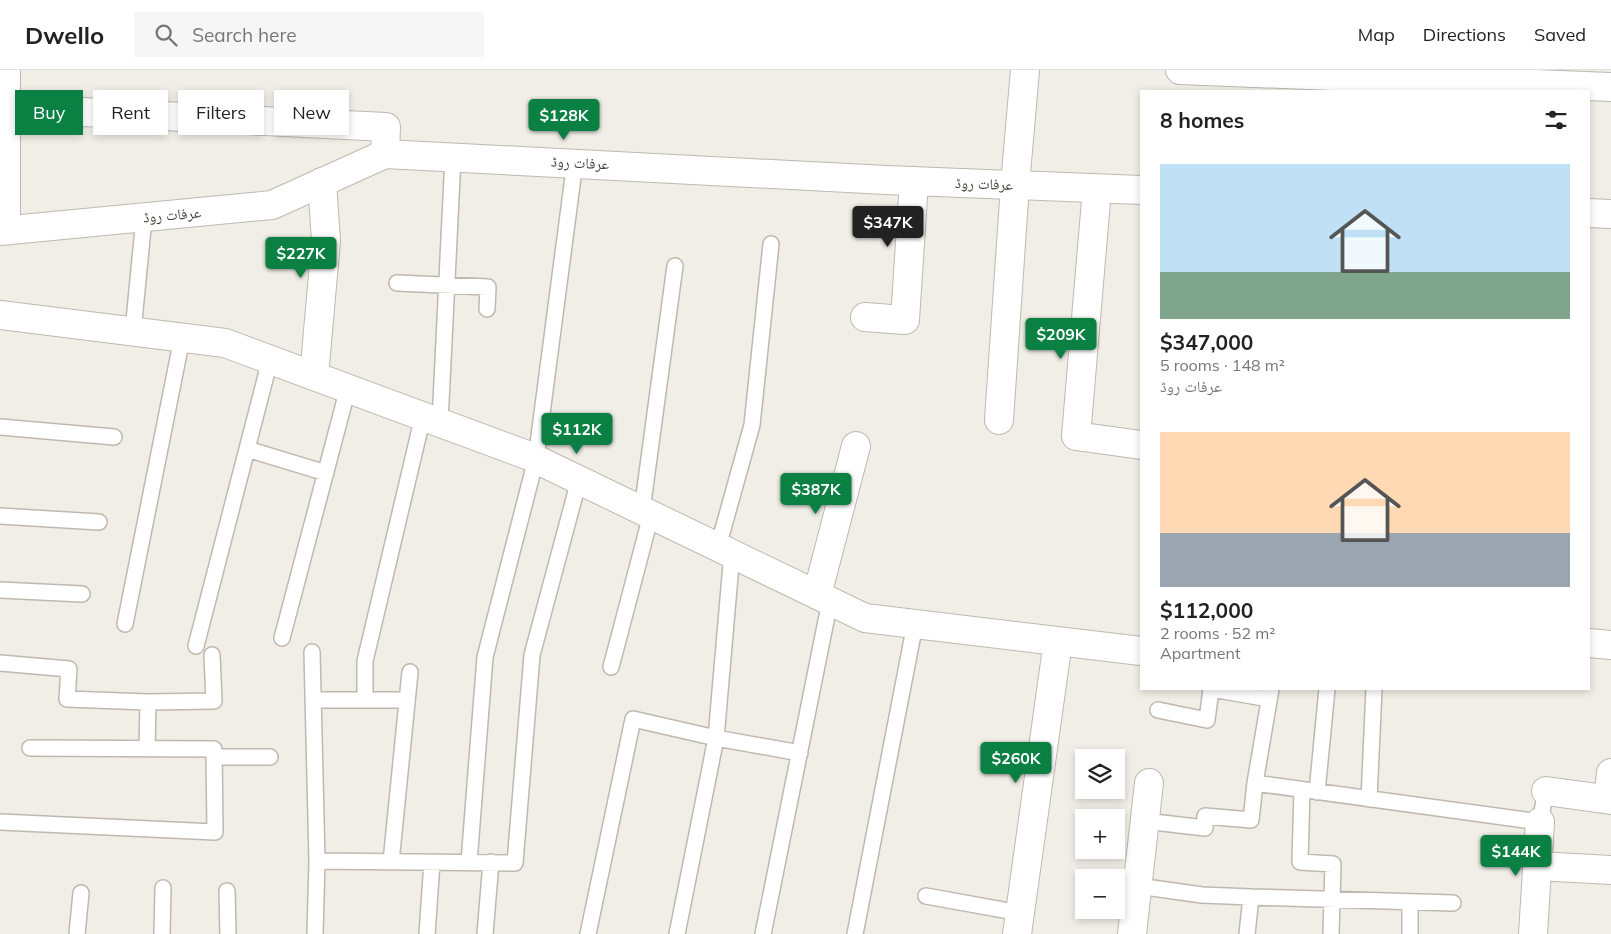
<!DOCTYPE html>
<html lang="en">
<head>
<meta charset="utf-8">
<style>
	:root { --surface:#fff; --page:#f6f6f6; --text:#222; --muted:#767676; --line:#e0e0e0; --accent:#0b8043 }
	body { margin:0; font-family:Mulish,"Noto Naskh Arabic",sans-serif; background:var(--page); color:var(--text); height:100vh; display:flex; flex-direction:column; font-size:19px; white-space:nowrap }
	* { box-sizing:border-box; margin:0 }
	p { font-size:16px; color:var(--muted) }
	.icon { flex:none; width:28px; height:28px; fill:none; stroke:currentColor; stroke-width:2; stroke-linecap:round; stroke-linejoin:round }
	.map { position:relative; flex:1; overflow:hidden }
	.panel { position:absolute; left:1140px; top:20px; width:450px; height:600px; display:flex; flex-direction:column; background:var(--surface); border-radius:0px; box-shadow:0 2px 8px #0003 }
	.panel>* { flex:none }
	.top-card { position:absolute; left:15px; top:20px; width:475px; height:45px; display:flex; gap:10px }
	.controls { position:absolute; left:1075px; top:679px; display:grid; gap:10px }
	.controls a { display:grid; place-items:center; width:50px; height:50px; border-radius:0px; background:var(--surface); box-shadow:0 2px 8px #0003; font-size:25px }
	.price { position:absolute; translate:-50% -42px; padding:0 11px; border-radius:5px; background:var(--accent); color:#fff; font-size:16px; line-height:32px; filter:drop-shadow(0 1px 2px #0008) }
	.price::after { content:''; position:absolute; left:50%; top:30px; width:15px; height:11px; margin-left:-8px; background:inherit; clip-path:polygon(0 0,100% 0,50% 100%) }
	.price.active { background:#222; color:#fff }
	ul { padding:0; list-style:none }
	li { display:grid; align-content:center; gap:10px; height:265px; padding:0 20px }
	li span { display:grid; place-items:center; height:155px; border-radius:0px; color:#555 }
	li>.icon { margin-inline-start:auto }
	span .icon { width:90px; height:90px; fill:#fffc; stroke-width:1 }
	li b { font-size:21px }
	h2 { display:flex; justify-content:space-between; align-items:center; height:60px; padding:0 20px; font-size:21px }
	.tag { padding:0 18px; border-radius:0px; background:var(--surface); box-shadow:0 2px 8px #0003; font-size:18px; line-height:45px }
	.tag.active { background:var(--accent); color:#fff }
	header { display:flex; align-items:center; gap:30px; box-sizing:border-box; height:70px; padding:0 25px; background:var(--surface); border-bottom:1px solid var(--line) }
	header strong { font-size:24px }
	nav { display:flex; gap:28px; margin-inline-start:auto; font-size:18px }
	.search { width:350px; height:45px; background:var(--page); display:flex; align-items:center; gap:12px; box-sizing:border-box; padding:0 18px; border-radius:0px; color:var(--muted); font-size:19px }
	.map>svg:first-child { display:block }
</style>
</head>
<body>
<header>
<strong>Dwello</strong>
<div class="search"><svg class="icon" aria-label="search" viewBox="0 0 24 24"><circle cx="10" cy="10" r="6"/><path d="M15 15l6 6"/></svg>Search here</div>
<nav><a>Map</a><a>Directions</a><a>Saved</a></nav>
</header>
<div class="map">
<svg width="1611" height="864" viewBox="0 0 1611 864">
	<rect width="100%" height="100%" fill="#f1eee7"/>
	<g fill="none" stroke-linecap="round" stroke-linejoin="round">
		<g stroke="#bfb8ae" stroke-width="18">
			<path id="service" d="M397 213 488 217 487 239
				M133 261 144 148
				M440 352 453 87
				M0 357 114 367
				M247 379 326 403
				M642 440 675 196
				M0 446 99 452
				M718 477 752 355 771 174
				M0 520 82 524
				M125 554 182 268
				M282 568 348 318
				M196 576 270 290
				M312 582 317 791 315 864
				M0 593 69 599 67 629 148 632 214 631 212 585
				M611 597 651 445
				M1212 619 1269 629
				M313 630H407
				M365 630V591L423 346
				M1158 640 1207 650 1211 619
				M147 679 148 632
				M214 687H270
				M1255 713 1540 752 1546 721
				M1302 720 1300 792 1333 794 1331 864
				M1317 722 1327 619
				M1369 729 1374 619
				M1145 751 1205 758V746L1251 750 1255 713 1271 619
				M0 752 215 762 214 679 30 678
				M317 791 515 793 532 585 579 410
				M391 792 410 602
				M469 792 485 587 536 389 575 92
				M1138 816 1202 825 1251 827 1453 833
				M227 821 228 864
				M926 826 1020 843
				M77 864 81 823
				M162 864 163 818
				M427 864 432 792
				M485 864 491 792
				M588 864 633 649 716 668 800 683
				M677 864 716 668 732 483
				M763 864 830 531
				M855 864 915 554
				M1247 864 1251 827
				M1410 864V832"/>
		</g>
		<g stroke="#bfb8ae" stroke-width="30">
			<path id="minor" d="M6 0V160
				M1180 0 1611 17
				M0 38 386 57 385 84
				M1097 119 1076 366 1141 375
				M0 245 225 273 527 385 865 548 1141 581
				M865 247 905 250 914 111
				M314 306 326 171 322 112
				M999 350 1015 115
				M817 525 856 376
				M1589 573 1611 575
				M1546 721 1611 730
				M1608 729 1611 703
				M1538 796 1611 800
				M1017 864 1058 571
				M1132 864 1149 713
				M1533 864 1540 752"/>
		</g>
		<g stroke="#bfb8ae" stroke-width="30">
			<path id="tertiary" d="M1015 115 1025 0
				M1589 143 1611 144
				M0 161 272 135 385 84 886 110 1141 120"/>
		</g>
		<use href="#service" stroke="#fff" stroke-width="15"/>
		<use href="#minor" stroke="#fff" stroke-width="28"/>
		<use href="#tertiary" stroke="#fff" stroke-width="28"/>
	</g>
	<g text-anchor="middle" stroke-width="5" stroke-linejoin="round" paint-order="stroke">
		<g font-size="15" fill="#443e37" stroke="#fff">
			<text transform="translate(580 93) rotate(3)" y="5">عرفات روڈ</text>
			<text transform="translate(984 114) rotate(2)" y="5">عرفات روڈ</text>
			<text transform="translate(172 145) rotate(-5)" y="5">عرفات روڈ</text>
		</g>
	</g>
</svg>
<div class="controls">
<a><svg class="icon" aria-label="layers" viewBox="0 0 24 24"><path d="M12 4l9 5-9 5-9-5zM3 14l9 5 9-5"/></svg></a>
<a>+</a>
<a>−</a>
</div>
<b class="price" style="left:564px;top:71px">$128K</b>
<b class="price active" style="left:888px;top:178px">$347K</b>
<b class="price" style="left:301px;top:209px">$227K</b>
<b class="price" style="left:1061px;top:290px">$209K</b>
<b class="price" style="left:577px;top:385px">$112K</b>
<b class="price" style="left:816px;top:445px">$387K</b>
<b class="price" style="left:1016px;top:714px">$260K</b>
<b class="price" style="left:1516px;top:807px">$144K</b>
<div class="top-card">
<a class="tag active">Buy</a>
<a class="tag">Rent</a>
<a class="tag">Filters</a>
<a class="tag">New</a>
</div>
<section class="panel">
<h2>8 homes<svg class="icon" aria-label="filters" viewBox="0 0 24 24"><path d="M4 7h16M4 17h16"/><circle cx="9" cy="7" r="2"/><circle cx="15" cy="17" r="2"/></svg></h2>
<ul>
<li><span style="background:linear-gradient(#bfe0f5 70%,#7fa58c 0)"><svg class="icon" aria-label="home" viewBox="0 0 24 24"><path d="M3 11l9-7 9 7M6 9v11h12V9"/></svg></span><div><b>$347,000</b><p>5 rooms · 148 m²</p><p>عرفات روڈ</p></div></li>
<li><span style="background:linear-gradient(#ffd9b3 65%,#9aa5b1 0)"><svg class="icon" aria-label="home" viewBox="0 0 24 24"><path d="M3 11l9-7 9 7M6 9v11h12V9"/></svg></span><div><b>$112,000</b><p>2 rooms · 52 m²</p><p>Apartment</p></div></li>
</ul>
</section>
</div>
</body>
</html>
